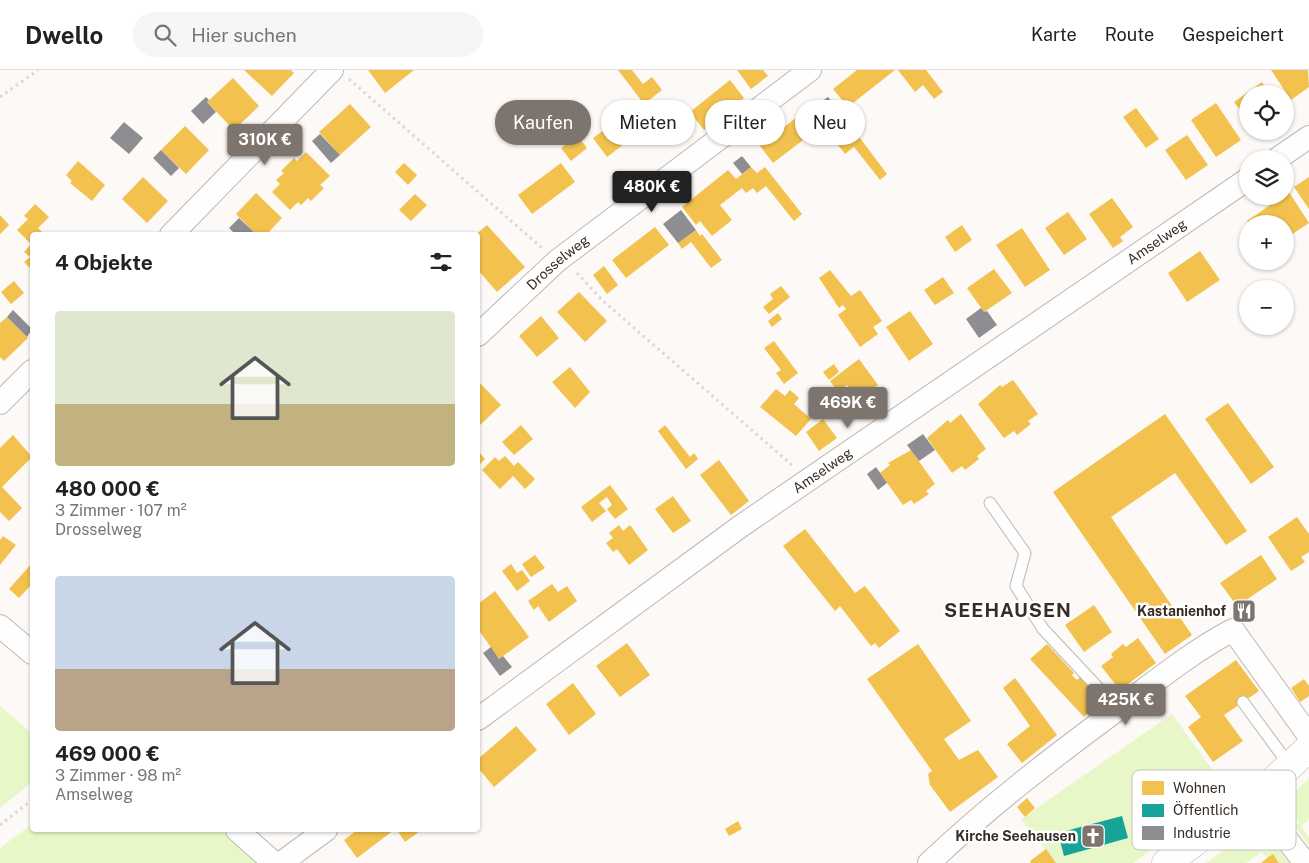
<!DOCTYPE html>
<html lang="de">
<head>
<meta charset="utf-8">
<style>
	:root { --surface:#fff; --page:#f6f6f6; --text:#222; --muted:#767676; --line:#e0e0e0; --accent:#7d746e }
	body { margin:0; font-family:"Public Sans",sans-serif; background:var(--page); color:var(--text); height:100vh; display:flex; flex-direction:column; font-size:19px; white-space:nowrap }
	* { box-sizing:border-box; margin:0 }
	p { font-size:16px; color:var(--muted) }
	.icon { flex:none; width:28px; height:28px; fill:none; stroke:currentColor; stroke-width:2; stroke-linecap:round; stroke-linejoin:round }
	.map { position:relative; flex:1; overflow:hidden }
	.side { position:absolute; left:30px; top:162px; width:450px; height:600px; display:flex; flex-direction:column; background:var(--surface); border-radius:5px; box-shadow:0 1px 4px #0004 }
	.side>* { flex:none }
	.top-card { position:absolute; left:495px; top:30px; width:475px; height:45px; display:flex; gap:10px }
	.tools { position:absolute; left:1239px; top:15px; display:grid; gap:10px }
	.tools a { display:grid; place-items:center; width:55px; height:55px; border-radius:50%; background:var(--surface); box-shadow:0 1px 4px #0004; font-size:25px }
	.price { position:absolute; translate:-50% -42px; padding:0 11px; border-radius:5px; background:var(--accent); color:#fff; font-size:16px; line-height:32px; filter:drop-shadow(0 1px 2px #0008) }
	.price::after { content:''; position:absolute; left:50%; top:30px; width:15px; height:11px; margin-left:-8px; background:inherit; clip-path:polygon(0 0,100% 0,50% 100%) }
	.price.current { background:#222; color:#fff }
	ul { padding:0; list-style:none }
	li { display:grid; align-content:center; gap:10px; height:265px; padding:0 25px }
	li span { display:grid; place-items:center; height:155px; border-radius:5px; color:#555 }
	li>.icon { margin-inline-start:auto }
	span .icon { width:90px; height:90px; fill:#fffc; stroke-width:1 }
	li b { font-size:21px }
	h2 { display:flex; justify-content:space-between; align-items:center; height:60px; padding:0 25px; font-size:21px }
	.chip { padding:0 18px; border-radius:22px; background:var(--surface); box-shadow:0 1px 4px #0004; font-size:18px; line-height:45px }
	.chip.current { background:var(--accent); color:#fff }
	header { display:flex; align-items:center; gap:30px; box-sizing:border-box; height:70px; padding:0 25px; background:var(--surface); border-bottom:1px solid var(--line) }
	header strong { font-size:24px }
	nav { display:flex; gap:28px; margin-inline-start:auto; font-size:18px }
	.search { width:350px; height:45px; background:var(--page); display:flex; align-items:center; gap:12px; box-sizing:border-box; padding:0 18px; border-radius:28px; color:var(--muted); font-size:19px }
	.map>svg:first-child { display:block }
</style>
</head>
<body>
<header>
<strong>Dwello</strong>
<div class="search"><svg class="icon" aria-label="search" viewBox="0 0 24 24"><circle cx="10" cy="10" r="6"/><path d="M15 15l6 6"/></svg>Hier suchen</div>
<nav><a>Karte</a><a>Route</a><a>Gespeichert</a></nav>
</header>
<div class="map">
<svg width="1309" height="793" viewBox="0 0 1309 793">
	<rect width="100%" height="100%" fill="#fcf9f7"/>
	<path fill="#e7f7c7" d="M0 636 32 664V712L0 738Z
		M1172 644 1230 724 1133 793H1056L1021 749Z
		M1309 708V749L1301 756 1309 767V775L1294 756 1299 752 1283 734Z
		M32 754V760H221L258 793H0V778Z
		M1247 763 1257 776 1270 767 1289 793H1279L1273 784 1267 788 1262 782 1246 793H1206Z"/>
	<path fill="#f2c14e" d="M244 0H291L294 3 272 26Z
		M368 0H414L385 23Z
		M618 0H632L643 14 652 7 662 20 644 34Z
		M737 0H763L768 6 751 19Z
		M857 0H895L848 37 833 19Z
		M898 0H926L943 22 934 29 923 15 915 22Z
		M1271 0H1308L1309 17 1291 30Z
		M233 8 259 36 234 60 207 32Z
		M730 10 744 28 704 60 690 42Z
		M1262 12 1266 18 1269 16 1275 24H1248V51L1234 32Z
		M1216 33 1241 70 1216 87 1191 50Z
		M350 34 371 57 340 85 319 62Z
		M635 37 649 55 607 87 593 68Z
		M1136 38 1159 69 1146 78 1123 47Z
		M839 40 887 104 880 110 854 77 845 84 821 53Z
		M802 43 815 61 773 93 760 76Z
		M568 53 587 78 571 91 561 78 569 72 560 60Z
		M185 56 209 80 186 104 161 80Z
		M1187 65 1208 95 1186 110 1165 80Z
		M306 82 330 106 320 115 324 118 311 131 308 128 301 135 298 132 290 140 272 122 280 114 276 110 284 103 281 101 294 88 297 91Z
		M78 91 105 115 92 131 70 113 72 111 66 105Z
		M404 93 417 105 408 115 395 102Z
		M561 93 575 112 532 144 518 125Z
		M751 97 757 103 765 97 802 144 794 151 766 116 757 123 753 118 746 123 742 118 720 135 732 150 712 166 700 151 696 155 682 137 728 100 736 109Z
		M143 107 168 131 147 153 122 129Z
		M1309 107V139L1294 117Z
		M1289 122 1309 153 1285 169V154H1249L1247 151Z
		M256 123 282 148 266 165H257L236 144Z
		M415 124 427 135 411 151 399 140Z
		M1112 128 1133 157 1120 167 1123 171 1113 178 1089 144Z
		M35 134 49 147 38 158 45 165H32V200L24 192 30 187 24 182 31 174 17 160 28 149 24 146Z
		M1068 142 1087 169 1064 185 1045 158Z
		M0 145 9 155 0 164Z
		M487 155 525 197 497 222 478 200V165H475Z
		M962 155 972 170 955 182 945 167Z
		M655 157 669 175 626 208 612 190Z
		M1022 158 1050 200 1025 217 996 175Z
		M696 160 700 166 702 164 722 190 711 198 691 172 682 179 678 173Z
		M1200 181 1220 210 1187 232 1168 203Z
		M604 196 618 215 607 224 593 205Z
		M994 199 1012 223 984 242 967 218Z
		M830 200 851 226 860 220 882 251 873 257 878 264 860 277 838 245 846 239 843 235 839 238 819 208Z
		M943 207 954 223 935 235 924 220Z
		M14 211 24 223 11 234 1 222Z
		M781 216 790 227 769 244 763 237 773 229 770 224Z
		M579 222 607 251 585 272 557 242Z
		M910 241 933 274 909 291 886 257Z
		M778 243 782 249 772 257 768 251Z
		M541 246 559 268 537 287 519 266Z
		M7 247 28 268 4 291 0 287V253Z
		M774 271 798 303 784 314 776 303 781 300 764 278Z
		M859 289 878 315 858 329 847 315 838 322 830 311Z
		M834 294 839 302 829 310 823 302Z
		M570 297 590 322 575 338 552 312Z
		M1013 310 1038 344 1028 351 1031 354 1017 365 1014 361 1004 368 978 334 1000 315 1002 317Z
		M478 311 501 335 478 357Z
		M776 319 785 326 790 320 799 328 794 334 811 349 796 366 760 337Z
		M1228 333 1274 397 1251 414 1205 349Z
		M961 344 986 379 977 386 979 389 965 400 962 396 952 403 927 368 948 350 950 353Z
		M1165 344 1247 461 1226 475 1175 403 1111 447 1192 565 1165 584 1053 422Z
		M823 349 837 368 819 381 806 362Z
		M521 355 533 369 514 385 502 372Z
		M665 355 690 387 694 383 698 389 686 399 658 361Z
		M13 365 32 387 2 417 22 438 9 451 0 442V378Z
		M911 380 935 414 926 421 929 424 914 434 911 430 903 435 880 403 890 395 888 393Z
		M478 381 485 389 478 396Z
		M505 386 514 396 518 392 535 409 525 419 513 406 500 419 482 400 495 387 499 391Z
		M719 390 749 431 731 445 700 405Z
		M610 415 628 439 615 449 607 439 612 435 607 427 599 433 606 441 592 452 581 437Z
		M673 426 691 451 673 463 655 439Z
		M1297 447 1309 464V482L1301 487 1305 492 1291 501 1268 467Z
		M619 455 623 461 630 455 648 480 629 495 617 479 613 482 606 473 613 468 609 463Z
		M805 459 855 523 865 516 900 561 879 578 875 573 871 576 840 536 835 541 783 476Z
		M3 466 16 475 0 495V470Z
		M535 485 545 498 531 507 522 494Z
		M1261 485 1277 509 1237 536 1220 513Z
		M32 493V514L19 528 9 519Z
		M511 494 517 503 522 500 530 511 517 521 502 501Z
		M552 514 558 522 567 516 577 531 549 552 538 536 534 540 528 531Z
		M495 521 529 567 499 589 478 559V534Z
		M1094 535 1112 562 1084 582 1065 555Z
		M1138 568 1156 593 1120 620 1101 596 1113 587 1111 584 1123 574 1126 577Z
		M627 573 650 605 620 627 596 596Z
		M918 574 971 651 944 669 959 690 978 680 998 707 950 742 930 715 928 704 932 701 867 609Z
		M1047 574 1074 603 1072 605 1077 610 1081 606 1103 630 1084 647 1030 589Z
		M1236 590 1259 621 1224 645 1243 671 1213 692 1188 657 1201 647 1185 626Z
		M1015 608 1057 665 1022 693 1007 674 1030 656 1003 618Z
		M1304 609 1309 616V626L1300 632 1291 618Z
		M573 613 596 644 569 665 546 634Z
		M516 656 537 680 494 717 478 698V689Z
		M1027 728 1035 738 1025 747 1017 737Z
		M738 751 742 759 729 766 725 759Z
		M357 760H394L357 788 344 770Z
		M397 760H419L420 761 405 772Z
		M1046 779 1056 793H1031L1030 791Z
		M1273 784 1279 793H1261L1267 788Z"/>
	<path fill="#17a398" d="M1122 746 1128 768 1064 786 1058 763Z"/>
	<path fill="#8d8d92" d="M206 27 209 30 207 32 216 42 203 54 191 41Z
		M828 27 839 40 821 53 810 40Z
		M674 36 686 51 668 65 656 50Z
		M124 52 143 68 129 84 110 68Z
		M320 64 340 85 331 93 312 71Z
		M161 80 179 98 171 106 153 88Z
		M742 86 751 97 742 104 733 93Z
		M681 140 696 160 678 173 663 154Z
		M239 148 257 165H236L229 158Z
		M981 238 984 242 987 241 997 255 979 268 966 249Z
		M13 240 32 259 27 267 7 247Z
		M923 364 935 380 919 391 907 375Z
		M876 397 887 413 878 420 867 404Z
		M491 577 499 589 503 586 512 597 500 606 483 583Z"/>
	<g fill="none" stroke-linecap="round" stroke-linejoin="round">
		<g stroke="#beb8b3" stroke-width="13">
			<path id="service" d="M990 433 1025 483 1016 516 1043 559 1118 639
				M1243 632 1290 696"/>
		</g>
		<g stroke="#beb8b3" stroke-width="24">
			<g id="minor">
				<path d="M1277 89 1309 67"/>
				<path d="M171 165 332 0"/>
				<path id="s1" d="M478 265 557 191 810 0"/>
				<path d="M0 333 32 301"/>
				<path d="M0 556 32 583"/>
				<path id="s2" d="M478 649 741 456 1248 109"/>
				<path d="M1255 728 1305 793"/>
				<path d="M237 760 274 793"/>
				<path d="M281 793 326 760"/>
				<path d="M929 793C988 737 1052 688 1117 640 1155 612 1191 582 1233 560L1309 666"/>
			</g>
		</g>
		<g stroke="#beb8b3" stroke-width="29">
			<path id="tertiary" d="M1166 793 1255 728 1309 678"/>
		</g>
		<path stroke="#dad9d8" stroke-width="3" stroke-dasharray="2.5 4" stroke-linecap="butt" d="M349 9 542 178
			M0 27 38 0
			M577 203 603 231 792 395
			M0 755 32 730"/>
		<use href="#service" stroke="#fffefe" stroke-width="11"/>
		<use href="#minor" stroke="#fffefe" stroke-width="22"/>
		<use href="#tertiary" stroke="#fffefe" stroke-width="28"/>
	</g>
	<defs>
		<g id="restaurant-square" transform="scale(1.25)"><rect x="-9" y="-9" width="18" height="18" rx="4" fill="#7d746e" stroke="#fff"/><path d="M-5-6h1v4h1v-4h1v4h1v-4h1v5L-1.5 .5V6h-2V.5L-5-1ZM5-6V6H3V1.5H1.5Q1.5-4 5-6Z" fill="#fff"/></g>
		<g id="church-square" transform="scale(1.25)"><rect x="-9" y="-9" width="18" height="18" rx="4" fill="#7d746e" stroke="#fff"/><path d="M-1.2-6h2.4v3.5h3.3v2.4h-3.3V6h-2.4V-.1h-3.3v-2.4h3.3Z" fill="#fff"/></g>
	</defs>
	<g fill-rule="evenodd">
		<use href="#restaurant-square" x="1244" y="541"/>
		<use href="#church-square" x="1093" y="766"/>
	</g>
	<g text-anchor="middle" stroke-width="5" stroke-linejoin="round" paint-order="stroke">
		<g font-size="14" fill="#382d24" stroke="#fff">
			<text dy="5" stroke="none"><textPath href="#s2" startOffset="830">Amselweg</textPath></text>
			<text dy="5" stroke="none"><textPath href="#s1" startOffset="108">Drosselweg</textPath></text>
			<text dy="5" stroke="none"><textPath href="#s2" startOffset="425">Amselweg</textPath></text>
		</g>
		<g font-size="14" font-weight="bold" fill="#382d24" stroke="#fff" text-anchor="end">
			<text x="1226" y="546">Kastanienhof</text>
			<text x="1076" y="771">Kirche Seehausen</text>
		</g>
		<g font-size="19" font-weight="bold" letter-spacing="1" fill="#382d24" stroke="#fff">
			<text x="1008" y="547">SEEHAUSEN</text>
		</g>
	</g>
	<rect x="1132" y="700" width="164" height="80" rx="8" fill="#fff" stroke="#c3c0bd" stroke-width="1"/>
	<rect x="1142" y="711" width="22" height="14" fill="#f2c14e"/>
	<rect x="1142" y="734" width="22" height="13" fill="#17a398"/>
	<rect x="1142" y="756" width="22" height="14" fill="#8d8d92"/>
	<g font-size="14" fill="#382d24">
		<text x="1173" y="723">Wohnen</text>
		<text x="1173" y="745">Öffentlich</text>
		<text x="1173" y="768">Industrie</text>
	</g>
</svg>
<div class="tools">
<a><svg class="icon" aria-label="locate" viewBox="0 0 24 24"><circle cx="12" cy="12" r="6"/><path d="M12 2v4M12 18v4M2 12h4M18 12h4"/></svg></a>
<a><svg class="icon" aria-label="layers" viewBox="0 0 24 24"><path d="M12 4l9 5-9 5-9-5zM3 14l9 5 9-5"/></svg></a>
<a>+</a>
<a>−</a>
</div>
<b class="price" style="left:265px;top:96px">310K €</b>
<b class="price current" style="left:652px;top:143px">480K €</b>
<b class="price" style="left:848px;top:359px">469K €</b>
<b class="price" style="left:1126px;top:656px">425K €</b>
<div class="top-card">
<a class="chip current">Kaufen</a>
<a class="chip">Mieten</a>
<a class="chip">Filter</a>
<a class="chip">Neu</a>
</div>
<section class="side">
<h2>4 Objekte<svg class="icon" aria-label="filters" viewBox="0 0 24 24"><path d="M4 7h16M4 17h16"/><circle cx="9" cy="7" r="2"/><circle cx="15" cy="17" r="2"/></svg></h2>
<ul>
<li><span style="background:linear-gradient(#dfe7d0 60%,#c2b280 0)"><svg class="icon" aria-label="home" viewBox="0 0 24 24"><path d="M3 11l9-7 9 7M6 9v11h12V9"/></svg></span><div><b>480 000 €</b><p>3 Zimmer · 107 m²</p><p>Drosselweg</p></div></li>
<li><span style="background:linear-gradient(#c9d6e8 60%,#b9a48a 0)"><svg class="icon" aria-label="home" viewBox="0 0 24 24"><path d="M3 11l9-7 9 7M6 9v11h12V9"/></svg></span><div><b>469 000 €</b><p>3 Zimmer · 98 m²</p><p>Amselweg</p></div></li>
</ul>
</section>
</div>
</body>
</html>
